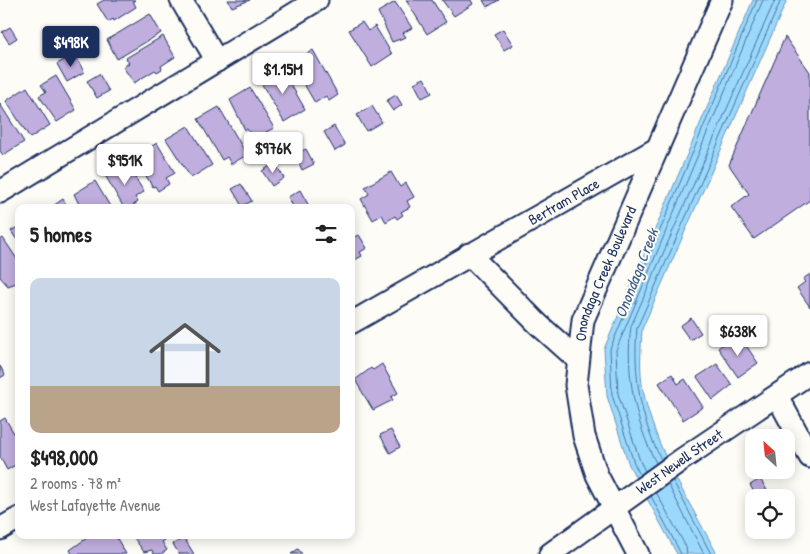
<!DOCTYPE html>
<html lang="en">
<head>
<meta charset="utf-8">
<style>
	:root { --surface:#fff; --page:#f6f6f6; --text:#222; --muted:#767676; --accent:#1b2f5e }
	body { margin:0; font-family:"Patrick Hand",sans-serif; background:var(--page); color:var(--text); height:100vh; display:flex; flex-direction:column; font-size:19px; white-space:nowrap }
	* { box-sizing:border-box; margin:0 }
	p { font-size:16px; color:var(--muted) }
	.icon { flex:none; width:28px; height:28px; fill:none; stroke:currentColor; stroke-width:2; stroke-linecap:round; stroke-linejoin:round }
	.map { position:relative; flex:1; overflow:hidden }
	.side { position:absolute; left:15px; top:204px; width:340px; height:335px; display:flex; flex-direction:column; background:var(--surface); border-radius:10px; box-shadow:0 2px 12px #0003 }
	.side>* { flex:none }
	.needle { width:32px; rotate:333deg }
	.tools { position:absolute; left:745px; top:429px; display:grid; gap:10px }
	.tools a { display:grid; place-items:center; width:50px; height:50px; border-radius:10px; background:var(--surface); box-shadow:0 2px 12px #0003; font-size:25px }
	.price { position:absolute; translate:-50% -42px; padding:0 11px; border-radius:5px; background:#fff; color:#222; font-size:16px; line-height:32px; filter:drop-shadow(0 1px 2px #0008) }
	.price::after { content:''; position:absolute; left:50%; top:30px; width:15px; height:11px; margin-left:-8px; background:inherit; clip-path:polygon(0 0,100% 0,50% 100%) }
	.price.active { background:var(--accent); color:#fff }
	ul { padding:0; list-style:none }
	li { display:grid; align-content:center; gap:10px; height:265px; padding:0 15px }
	li span { display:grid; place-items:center; height:155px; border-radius:10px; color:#555 }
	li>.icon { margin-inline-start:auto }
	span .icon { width:90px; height:90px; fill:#fffc; stroke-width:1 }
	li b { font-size:21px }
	h2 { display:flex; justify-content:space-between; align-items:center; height:60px; padding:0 15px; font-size:21px }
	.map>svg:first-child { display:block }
</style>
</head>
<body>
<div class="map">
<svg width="810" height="554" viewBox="0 0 810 554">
	<rect width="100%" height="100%" fill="#fdfcf7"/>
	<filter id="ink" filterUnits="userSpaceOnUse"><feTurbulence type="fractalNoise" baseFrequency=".02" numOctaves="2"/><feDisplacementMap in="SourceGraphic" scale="10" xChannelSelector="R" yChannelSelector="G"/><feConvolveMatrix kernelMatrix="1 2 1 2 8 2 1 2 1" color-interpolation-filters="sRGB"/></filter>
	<g filter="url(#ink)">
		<path fill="#9bd9fc" stroke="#6895bd" d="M753 0H787L642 329C641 350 639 370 643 390 655 449 689 501 717 554H677L629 465 607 396 604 349Z"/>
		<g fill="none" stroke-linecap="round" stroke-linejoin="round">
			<path stroke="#4e739d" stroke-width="1" d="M661 459C640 419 633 373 637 328L781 0
				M656 463C635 422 625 372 631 326L775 0
				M645 471 640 461 618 394 616 350 763 0
				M640 475 634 463 612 395 610 349 757 0
				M673 481 711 554
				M668 484 704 554
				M656 492 686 547 687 554
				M651 496 681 554"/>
		</g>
		<path fill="#c0aede" stroke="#1b2f5e" d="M104 0H135L133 1 136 7 114 21 113 19 108 22 97 4Z
			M228 0H250L232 7Z
			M406 0H432L446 22 427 34Z
			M442 0H471L473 4 454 16Z
			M483 0H499L487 7Z
			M395 2 412 28 403 33 406 37 392 42 378 12Z
			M150 14 161 33 117 59 107 40Z
			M362 22 368 31 375 26 392 54 372 67 349 30Z
			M10 27 17 38 9 43 2 32Z
			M503 29 513 45 504 50 494 34Z
			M163 36 175 57 161 66 162 69 157 72 155 70 134 83 123 67 129 63 126 58Z
			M785 37 810 72V200L754 239 731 207 749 194 729 165Z
			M313 50 338 95 329 101 326 96 315 103 292 63Z
			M75 54 84 72 67 82 57 64Z
			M282 69 305 109 284 122 260 81Z
			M99 74 109 91 97 98 87 81Z
			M56 76 76 110 57 122 39 96 46 92 41 85Z
			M424 78 432 93 422 98 414 83Z
			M27 87 50 125 30 138 6 101Z
			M250 88 274 128 266 132 269 137 256 144 247 129 245 130 230 100Z
			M396 95 402 105 393 111 386 101Z
			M0 104 24 142 3 155 0 151Z
			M372 106 382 122 366 131 357 115Z
			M219 107 247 155 231 164 227 157 222 160 198 119Z
			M188 126 212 165 191 178 166 139Z
			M334 126 345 145 335 151 324 132Z
			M157 143 175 173 166 178 169 184 158 191 155 186 153 187 134 157Z
			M306 149 314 164 302 170 295 154Z
			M126 163 144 192 135 197 138 202 129 208H124L105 175Z
			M275 163 284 178 272 186 262 171Z
			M391 172 400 187 406 183 414 197 407 201 410 207 401 212 403 215 397 219 395 216 386 222 382 215 373 220 361 199 369 194 365 187Z
			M95 181 111 208H81L74 194Z
			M241 184 252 201 242 206 232 189Z
			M300 190 310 208H294L288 197Z
			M63 199 68 208H50Z
			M19 226V243L11 231Z
			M359 235 367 248 360 252 362 256 351 262V238Z
			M3 238 19 262V282L8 286 0 277V240Z
			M810 274V307L797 288 805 282 803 279Z
			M691 318 701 333 690 340 680 326Z
			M730 339 735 346 743 341 758 363 738 377 718 348Z
			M382 364 398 393 391 397 393 400 373 410 355 380 371 368 373 370Z
			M717 364 732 385 713 400 697 377Z
			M0 366 5 375 0 378Z
			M672 374 678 384 685 379 703 407 683 420 659 383Z
			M5 418 19 442V463L7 470 0 457V421Z
			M391 430 400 447 390 453 380 435Z
			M760 479 767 490 756 496 750 485Z
			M91 535H115L126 554H72L70 550Z
			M132 535H162L165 540 162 542 167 550 161 554H154L152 550 144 552Z
			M184 538 194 554H179L173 544Z
			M298 549 302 554H291Z"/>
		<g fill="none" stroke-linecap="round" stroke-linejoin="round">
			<g stroke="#1b2f5e" stroke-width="25">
				<g id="minor">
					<path d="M181 0 217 61"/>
					<path d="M0 192 317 0"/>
					<path d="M469 254 538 324 577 359"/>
					<path id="s1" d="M351 323 658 148"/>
					<path d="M777 396 810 457"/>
					<path d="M0 529 19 518"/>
					<path id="s2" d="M550 554 681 460 810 373"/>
					<path id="s3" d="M638 554 597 475 584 436 576 385 583 320 722 0"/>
				</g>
			</g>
			<use href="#minor" stroke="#fdfcf7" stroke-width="21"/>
		</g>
	</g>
	<g text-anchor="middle" stroke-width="4" stroke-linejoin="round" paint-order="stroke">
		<g font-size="15" fill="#1b2f5e" stroke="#fdfcf7">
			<text dy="5" stroke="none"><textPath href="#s1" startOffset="245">Bertram Place</textPath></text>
			<text dy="5" stroke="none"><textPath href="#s3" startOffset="298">Onondaga Creek Boulevard</textPath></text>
			<text dy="5" stroke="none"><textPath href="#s2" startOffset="159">West Newell Street</textPath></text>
		</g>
		<g font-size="16" font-style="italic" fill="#3b5a86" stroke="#fdfcf7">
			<text transform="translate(636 273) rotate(-69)" y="6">Onondaga Creek</text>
		</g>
	</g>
</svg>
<div class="tools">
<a><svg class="needle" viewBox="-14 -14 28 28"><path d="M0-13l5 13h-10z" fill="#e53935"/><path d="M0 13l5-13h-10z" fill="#767676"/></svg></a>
<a><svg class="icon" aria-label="locate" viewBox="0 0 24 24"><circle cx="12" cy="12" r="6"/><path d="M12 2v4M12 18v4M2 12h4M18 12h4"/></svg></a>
</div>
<b class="price active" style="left:71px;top:68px">$498K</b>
<b class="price" style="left:283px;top:95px">$1.15M</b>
<b class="price" style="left:273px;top:174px">$976K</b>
<b class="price" style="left:125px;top:186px">$951K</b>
<b class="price" style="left:738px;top:357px">$638K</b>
<section class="side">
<h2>5 homes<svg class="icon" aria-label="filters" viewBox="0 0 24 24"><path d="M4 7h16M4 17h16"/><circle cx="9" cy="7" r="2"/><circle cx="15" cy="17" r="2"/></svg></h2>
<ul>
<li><span style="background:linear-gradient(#c9d6e8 70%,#b9a48a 0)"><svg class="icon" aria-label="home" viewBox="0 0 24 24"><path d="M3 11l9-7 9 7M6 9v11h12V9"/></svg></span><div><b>$498,000</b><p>2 rooms · 78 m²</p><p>West Lafayette Avenue</p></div></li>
</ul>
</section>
</div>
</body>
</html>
